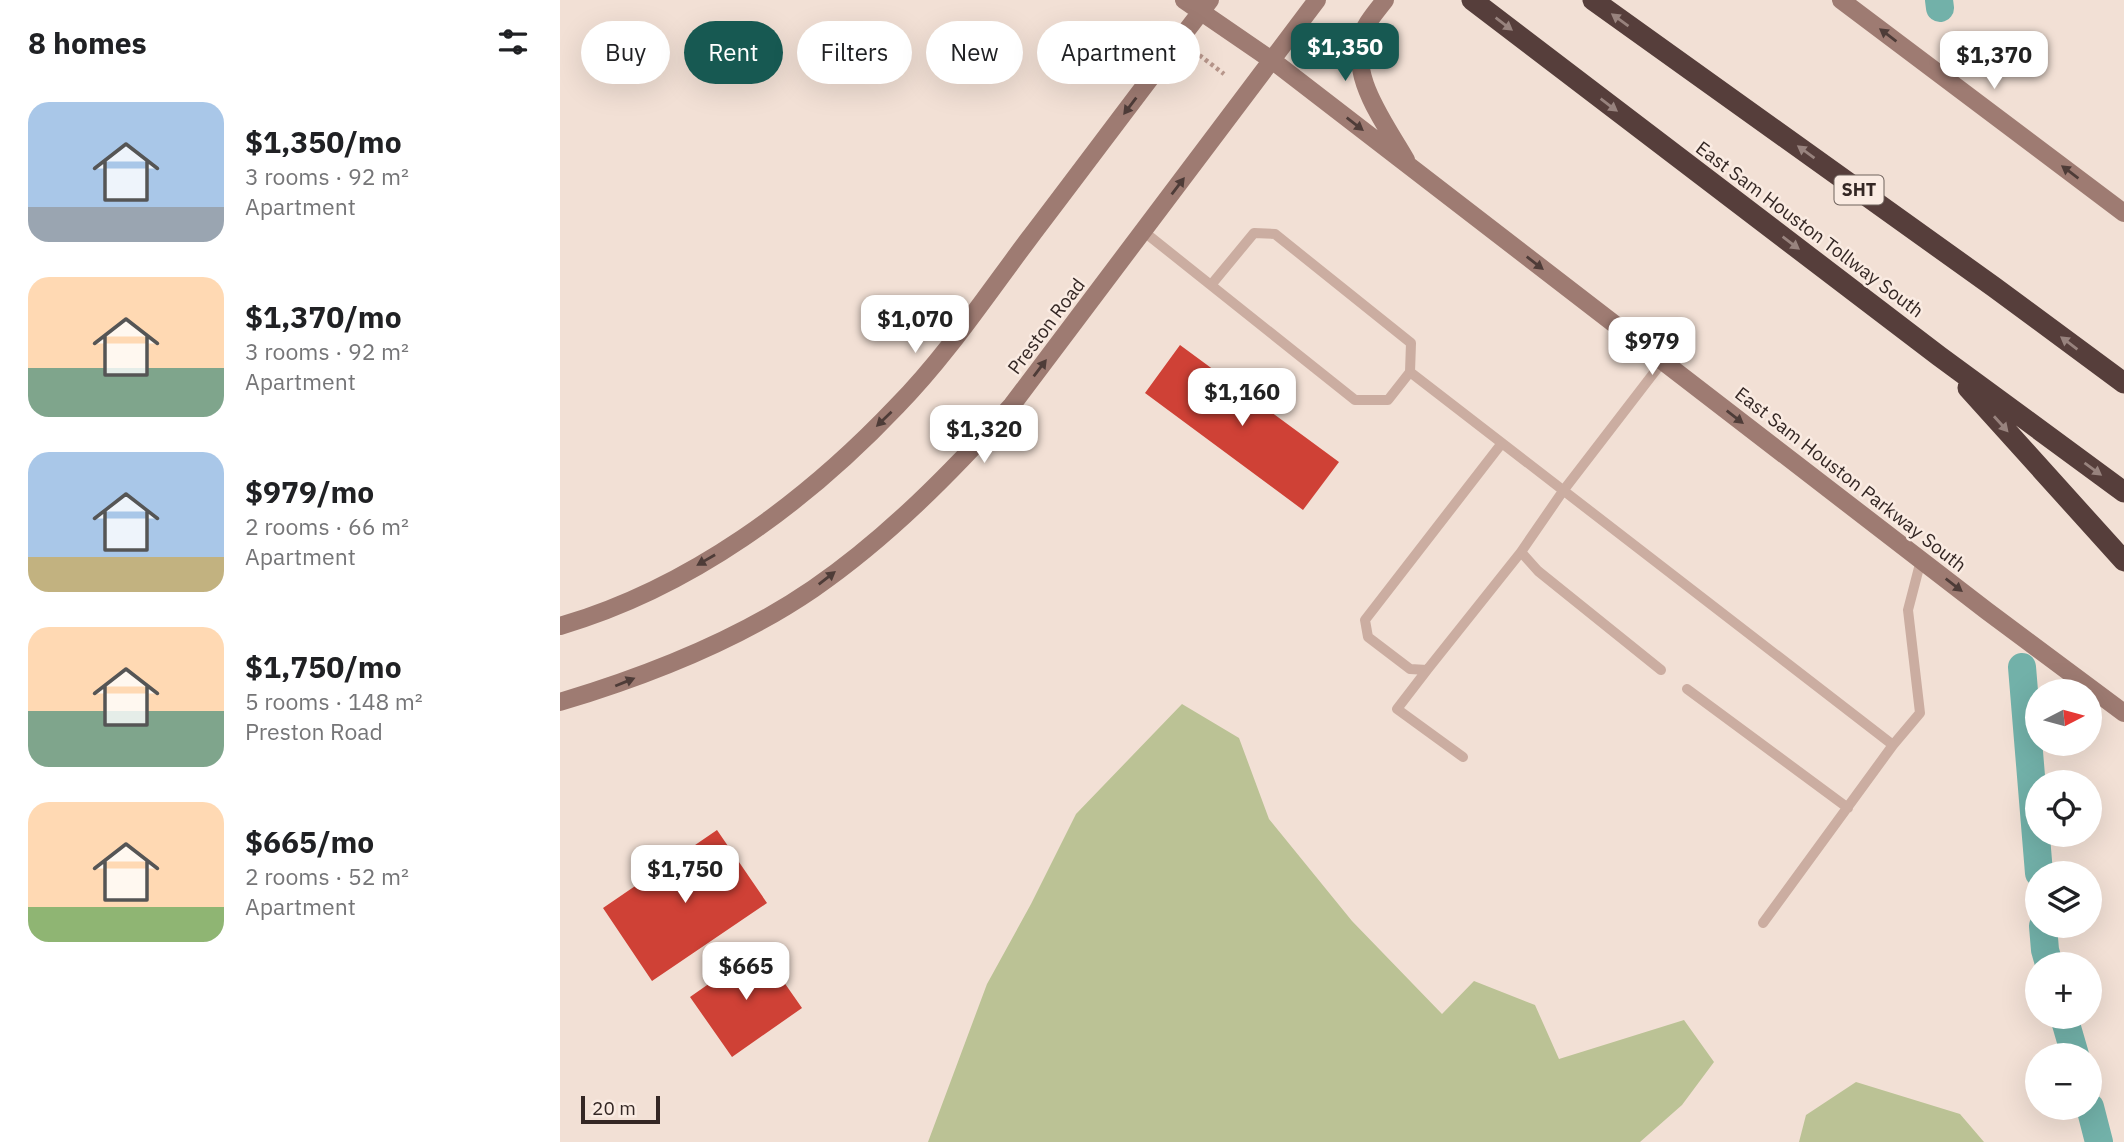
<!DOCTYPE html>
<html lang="en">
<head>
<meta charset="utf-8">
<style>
	:root { --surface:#fff; --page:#f2f2f2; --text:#202124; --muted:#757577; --accent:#175952 }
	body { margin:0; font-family:"IBM Plex Sans",sans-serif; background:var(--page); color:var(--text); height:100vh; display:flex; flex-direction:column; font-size:26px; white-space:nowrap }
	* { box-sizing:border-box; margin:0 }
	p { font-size:23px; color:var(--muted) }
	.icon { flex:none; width:38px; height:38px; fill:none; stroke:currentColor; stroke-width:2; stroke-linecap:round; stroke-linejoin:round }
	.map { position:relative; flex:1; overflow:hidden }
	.side { display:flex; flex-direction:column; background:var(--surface); width:560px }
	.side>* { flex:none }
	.top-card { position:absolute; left:21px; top:21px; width:665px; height:63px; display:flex; gap:14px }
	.needle { width:46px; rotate:84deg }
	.fabs { position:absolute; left:1465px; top:679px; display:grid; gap:14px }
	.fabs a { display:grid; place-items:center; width:77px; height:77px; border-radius:50%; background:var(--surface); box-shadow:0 7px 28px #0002; font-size:35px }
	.scale { position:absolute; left:21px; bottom:18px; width:79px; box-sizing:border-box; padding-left:7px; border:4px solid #342724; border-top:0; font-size:19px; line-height:24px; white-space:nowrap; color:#342724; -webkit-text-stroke:5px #faebe2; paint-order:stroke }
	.price { position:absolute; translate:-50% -60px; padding:0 16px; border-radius:14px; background:#fff; color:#222; font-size:23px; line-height:46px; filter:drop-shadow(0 2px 4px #0008) }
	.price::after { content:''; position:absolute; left:50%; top:42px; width:21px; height:16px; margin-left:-10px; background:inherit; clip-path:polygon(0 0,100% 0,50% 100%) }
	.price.active { background:var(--accent); color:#fff }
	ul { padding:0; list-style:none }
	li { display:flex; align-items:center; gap:21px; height:175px; padding:0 28px }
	li span { display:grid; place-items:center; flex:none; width:196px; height:140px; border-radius:21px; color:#555 }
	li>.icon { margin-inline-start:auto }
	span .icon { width:84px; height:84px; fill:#fffc; stroke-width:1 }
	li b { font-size:30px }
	h2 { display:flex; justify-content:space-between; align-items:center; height:84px; padding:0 28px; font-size:30px }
	.chip { padding:0 24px; border-radius:32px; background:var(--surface); box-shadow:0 7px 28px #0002; font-size:24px; line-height:63px }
	.chip.active { background:var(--accent); color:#fff }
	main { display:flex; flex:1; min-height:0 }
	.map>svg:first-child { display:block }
</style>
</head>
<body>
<main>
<section class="side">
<h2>8 homes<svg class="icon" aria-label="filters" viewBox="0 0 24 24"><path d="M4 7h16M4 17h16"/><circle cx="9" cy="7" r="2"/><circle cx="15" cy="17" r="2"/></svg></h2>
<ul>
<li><span style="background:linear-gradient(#a9c7e8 75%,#9aa5b1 0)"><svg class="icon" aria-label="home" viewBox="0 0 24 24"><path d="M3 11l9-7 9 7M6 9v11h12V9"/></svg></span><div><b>$1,350/mo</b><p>3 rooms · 92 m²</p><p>Apartment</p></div></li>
<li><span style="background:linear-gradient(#ffd9b3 65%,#7fa58c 0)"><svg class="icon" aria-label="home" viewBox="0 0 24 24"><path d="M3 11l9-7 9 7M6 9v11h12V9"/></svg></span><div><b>$1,370/mo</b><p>3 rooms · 92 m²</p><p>Apartment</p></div></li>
<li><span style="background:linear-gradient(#a9c7e8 75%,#c2b280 0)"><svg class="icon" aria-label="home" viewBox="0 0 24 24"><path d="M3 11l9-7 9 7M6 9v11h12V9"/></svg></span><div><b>$979/mo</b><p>2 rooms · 66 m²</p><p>Apartment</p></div></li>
<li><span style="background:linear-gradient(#ffd9b3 60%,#7fa58c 0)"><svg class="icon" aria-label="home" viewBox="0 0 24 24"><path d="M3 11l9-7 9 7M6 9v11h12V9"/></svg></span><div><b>$1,750/mo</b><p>5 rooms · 148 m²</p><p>Preston Road</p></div></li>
<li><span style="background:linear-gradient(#ffd9b3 75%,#8fb573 0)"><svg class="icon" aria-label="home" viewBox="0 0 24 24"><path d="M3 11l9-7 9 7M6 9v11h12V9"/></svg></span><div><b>$665/mo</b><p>2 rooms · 52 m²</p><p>Apartment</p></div></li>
</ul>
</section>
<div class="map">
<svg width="1564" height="1142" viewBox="0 0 1564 1142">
	<rect width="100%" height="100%" fill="#f2e0d5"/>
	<path fill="#bbc295" d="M622 704 679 738 709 819 792 921 882 1014 914 981 975 1005 999 1059 1124 1020 1154 1062 1122 1105 1080 1142H368L427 984 471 904 516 814Z
		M1296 1082 1400 1114 1424 1142H1239L1246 1115Z"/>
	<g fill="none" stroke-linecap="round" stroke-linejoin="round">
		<path stroke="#72b1a9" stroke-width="28" d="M1379 0 1380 8
			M1462 667 1479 873
			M1483 926 1485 950 1489 964
			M1504 1017 1515 1055
			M1530 1107 1539 1142"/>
	</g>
	<path fill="#cf4136" d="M620 345 779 462 743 510 585 393Z
		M157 830 207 903 92 981 43 908Z
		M200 948 242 1008 172 1057 130 997Z"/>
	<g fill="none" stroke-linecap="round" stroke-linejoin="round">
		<path stroke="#b7968b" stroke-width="4.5" stroke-dasharray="3.5 3.5" stroke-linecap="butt" d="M634 51 664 74"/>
		<path stroke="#cbada1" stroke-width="10" d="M583 231 795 400H828L850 372 1333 745 1203 923
			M651 285 694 233 715 234 851 343 850 372
			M942 443 805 620 808 637 850 669 867 670 961 552
			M867 670 837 709 903 757
			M1101 670 978 571 961 552 1003 491 1103 361
			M1127 689 1288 808
			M1333 745 1360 713 1348 610 1361 560"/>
		<path stroke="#9e7b72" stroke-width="18" d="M624 0 713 61 1427 611 1564 713
			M825 0C819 8 811 17 806 26 784 72 824 121 846 160
			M1281 0 1564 213
			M0 626C130 588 245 503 337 406 386 356 426 296 468 240 529 160 589 79 650 0
			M0 702C87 676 177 641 253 589 327 538 392 472 452 405L757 0"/>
		<path stroke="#563e3b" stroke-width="21" d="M912 0 1379 356 1564 492
			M1033 0 1434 287 1564 383
			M1408 388 1564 561"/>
	</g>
	<defs><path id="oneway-solid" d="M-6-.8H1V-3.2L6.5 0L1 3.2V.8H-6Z" transform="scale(1.75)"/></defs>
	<g fill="#98837e">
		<use href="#oneway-solid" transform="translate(1060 20) rotate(-144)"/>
		<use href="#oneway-solid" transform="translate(944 24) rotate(37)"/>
		<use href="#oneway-solid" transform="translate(1049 105) rotate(37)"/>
		<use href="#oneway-solid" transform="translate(1246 152) rotate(-144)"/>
		<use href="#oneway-solid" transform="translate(1231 243) rotate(37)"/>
		<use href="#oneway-solid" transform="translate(1509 343) rotate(-143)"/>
		<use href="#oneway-solid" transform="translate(1441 424) rotate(48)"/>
		<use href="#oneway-solid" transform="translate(1533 469) rotate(36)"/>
	</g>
	<g fill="#4e3c38">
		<use href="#oneway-solid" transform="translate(1328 35) rotate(-143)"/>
		<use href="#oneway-solid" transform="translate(570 106) rotate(127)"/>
		<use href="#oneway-solid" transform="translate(795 124) rotate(38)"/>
		<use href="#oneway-solid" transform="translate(1510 172) rotate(-143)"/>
		<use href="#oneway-solid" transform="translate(618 186) rotate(-53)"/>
		<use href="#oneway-solid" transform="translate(975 263) rotate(38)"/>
		<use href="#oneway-solid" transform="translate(480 368) rotate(-53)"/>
		<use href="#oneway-solid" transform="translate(1175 417) rotate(38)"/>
		<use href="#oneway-solid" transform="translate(324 419) rotate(136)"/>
		<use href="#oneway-solid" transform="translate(146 560) rotate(150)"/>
		<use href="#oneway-solid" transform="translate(267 578) rotate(-38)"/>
		<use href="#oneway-solid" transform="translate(1394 585) rotate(38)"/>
		<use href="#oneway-solid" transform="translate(65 682) rotate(-22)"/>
	</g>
	<g text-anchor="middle" stroke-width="5" stroke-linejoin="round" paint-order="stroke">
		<rect fill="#faebe2" stroke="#6f625d" stroke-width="2" x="1274.5" y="175.5" width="49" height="29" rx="5"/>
		<g font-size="18" font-weight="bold" fill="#342724">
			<text x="1299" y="196">SHT</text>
		</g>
		<g font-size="19" fill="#342724" stroke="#faebe2">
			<text transform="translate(1250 229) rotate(37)" y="7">East Sam Houston Tollway South</text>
			<text transform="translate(486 326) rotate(-53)" y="7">Preston Road</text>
			<text transform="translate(1291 479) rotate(38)" y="7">East Sam Houston Parkway South</text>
		</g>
	</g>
</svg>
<div class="fabs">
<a><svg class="needle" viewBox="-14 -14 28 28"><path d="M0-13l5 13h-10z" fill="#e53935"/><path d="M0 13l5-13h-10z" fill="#757577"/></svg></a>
<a><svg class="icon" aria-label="locate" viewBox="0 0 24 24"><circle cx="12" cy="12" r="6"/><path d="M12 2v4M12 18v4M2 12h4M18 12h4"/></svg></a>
<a><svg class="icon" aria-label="layers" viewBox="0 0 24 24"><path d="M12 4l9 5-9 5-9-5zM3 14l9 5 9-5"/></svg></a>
<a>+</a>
<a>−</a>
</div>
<div class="scale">20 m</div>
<b class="price active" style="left:785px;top:83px">$1,350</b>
<b class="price" style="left:1434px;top:91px">$1,370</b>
<b class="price" style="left:355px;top:355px">$1,070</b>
<b class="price" style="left:1092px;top:377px">$979</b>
<b class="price" style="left:682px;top:428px">$1,160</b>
<b class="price" style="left:424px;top:465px">$1,320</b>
<b class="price" style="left:125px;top:905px">$1,750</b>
<b class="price" style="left:186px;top:1002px">$665</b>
<div class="top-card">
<a class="chip">Buy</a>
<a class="chip active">Rent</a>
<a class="chip">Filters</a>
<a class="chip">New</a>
<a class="chip">Apartment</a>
</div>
</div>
</main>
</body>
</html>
